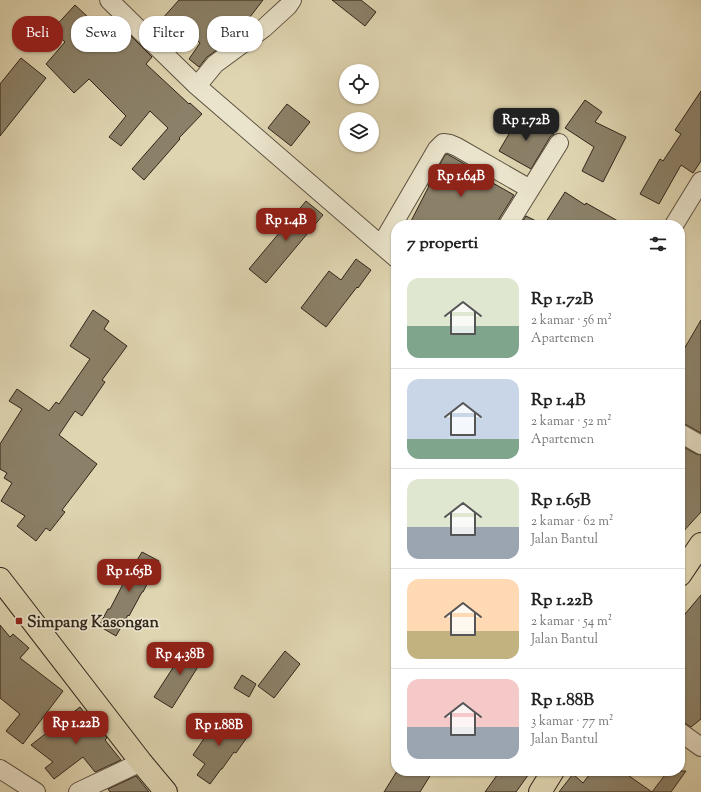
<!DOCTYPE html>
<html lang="id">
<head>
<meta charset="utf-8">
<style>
	:root { --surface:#fff; --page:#f6f6f6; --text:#222; --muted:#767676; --line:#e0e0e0; --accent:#8f2418 }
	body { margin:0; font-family:"Sorts Mill Goudy",serif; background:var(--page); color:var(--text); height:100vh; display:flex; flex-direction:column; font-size:15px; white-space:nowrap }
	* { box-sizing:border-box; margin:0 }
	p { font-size:13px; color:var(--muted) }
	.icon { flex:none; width:22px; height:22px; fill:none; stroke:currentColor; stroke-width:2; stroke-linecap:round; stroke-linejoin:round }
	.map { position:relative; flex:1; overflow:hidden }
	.side { position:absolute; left:391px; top:220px; width:294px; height:556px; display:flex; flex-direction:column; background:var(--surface); border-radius:16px; box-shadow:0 1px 3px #0004 }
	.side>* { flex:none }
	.guide { position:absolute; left:12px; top:16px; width:319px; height:36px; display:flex; gap:8px }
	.buttons { position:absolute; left:339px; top:64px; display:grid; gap:8px }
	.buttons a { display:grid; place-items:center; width:40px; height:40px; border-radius:50%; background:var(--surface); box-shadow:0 1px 3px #0004; font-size:20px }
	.price { position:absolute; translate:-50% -34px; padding:0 9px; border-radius:8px; background:var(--accent); color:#fff; font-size:13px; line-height:26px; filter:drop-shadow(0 1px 2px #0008) }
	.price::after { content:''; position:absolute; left:50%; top:24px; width:12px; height:9px; margin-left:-6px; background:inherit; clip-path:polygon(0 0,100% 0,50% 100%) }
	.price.active { background:#222; color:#fff }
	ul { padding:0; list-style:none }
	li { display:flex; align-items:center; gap:12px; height:100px; padding:0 16px }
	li+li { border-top:1px solid var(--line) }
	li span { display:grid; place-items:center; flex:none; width:112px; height:80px; border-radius:12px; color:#555 }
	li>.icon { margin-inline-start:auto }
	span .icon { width:48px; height:48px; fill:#fffc; stroke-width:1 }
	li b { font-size:17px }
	h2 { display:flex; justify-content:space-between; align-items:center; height:48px; padding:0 16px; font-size:17px }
	.tag { padding:0 14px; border-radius:16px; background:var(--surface); box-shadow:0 1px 3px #0004; font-size:14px; line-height:36px }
	.tag.active { background:var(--accent); color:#fff }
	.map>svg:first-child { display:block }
</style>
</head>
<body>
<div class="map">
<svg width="701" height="792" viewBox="0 0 701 792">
	<rect width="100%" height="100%" fill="#dfd5b1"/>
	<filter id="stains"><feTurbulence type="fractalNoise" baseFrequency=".005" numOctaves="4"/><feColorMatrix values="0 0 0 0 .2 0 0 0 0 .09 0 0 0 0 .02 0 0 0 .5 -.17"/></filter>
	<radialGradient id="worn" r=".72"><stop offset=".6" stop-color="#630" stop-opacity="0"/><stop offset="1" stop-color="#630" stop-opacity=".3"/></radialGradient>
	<path fill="#8b8169" stroke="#31251b" d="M179 0H263L240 30 242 31 224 44 222 42 217 50 207 57 199 67 189 59 200 43 182 26 167 42 153 29Z
		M332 0H361L376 12 365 26Z
		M75 5 102 30 105 27 121 44 130 35 152 57 146 64 189 104 190 103 202 114 179 138 180 139 144 180 132 169 168 128 150 111 121 146 109 137 126 116 89 79 74 93 46 64 65 42 52 30Z
		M21 58 46 78 0 136V84Z
		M701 91V161L693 173 681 165 659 204 640 194 660 159 663 161 681 134 675 130Z
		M585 100 602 112 595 122 626 137 603 182 582 171 594 147 565 128Z
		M287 104 310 122 291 146 268 128Z
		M520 115 554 134 550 137 531 169 499 151Z
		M447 154 486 176 484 178 514 195 499 219 498 225H409L429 186H428L445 155Z
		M565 192 585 205 586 203 625 225H544Z
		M306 201 323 215 266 283 249 269Z
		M526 216 544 225H520Z
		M356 259 371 270 358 288 357 287 326 327 301 308 329 271 341 280Z
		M93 310 109 321 104 329 127 346 102 380 105 382 82 416 75 411 59 435 97 464 62 510 65 512 50 531 46 528 36 541 17 526 25 516 1 501 12 483 4 478 7 473 0 469V444L22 409 9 401 17 389 49 411 56 402 59 404 90 359 70 346Z
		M701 320V433L685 424 680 423V356Z
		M680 445 696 454 701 455V512L680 535Z
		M142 552 159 561 143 592H142L129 616 128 615 116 636 99 626 108 609H110L124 582 122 581 130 565 133 567Z
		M701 595V719L691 727 683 722 680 719V620Z
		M0 625 10 637 13 634 29 648 20 658 63 691 23 744 6 731 20 714 0 698Z
		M189 643 206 654 172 708 154 697Z
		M285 651 300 664 274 698 258 686Z
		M242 675 256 684 249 697 234 688Z
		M80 707 90 720 92 719 107 738 105 740 121 760 95 772 83 757 54 779 45 768 53 762 31 745Z
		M218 716 233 727 236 723 250 733 236 753 234 752 222 769H221L210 784 197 775 205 764 193 755 205 737 204 736Z
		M397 771H433L420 792H384Z
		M500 771H531L516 792H485Z
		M592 771H622L652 792 668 771H686L671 792H559L573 774 583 783Z
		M136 776 149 792H110L108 789Z"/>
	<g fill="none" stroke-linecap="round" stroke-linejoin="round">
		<g stroke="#5c5140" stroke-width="20">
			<path id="minor" d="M109 0 197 86 396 258
				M197 86 215 64 264 28 288 6 292 0
				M508 225 559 143
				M674 225 701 181
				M381 245 437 149 443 143 450 144 457 147 530 189
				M680 433 701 445
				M680 732 701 747
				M0 769 36 792
				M78 792 141 762"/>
		</g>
		<g stroke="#31251b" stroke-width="24">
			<path id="major" d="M680 575 701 544
				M0 579 141 762 166 792
				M540 792 553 771"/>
		</g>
		<use href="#minor" stroke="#eae4cc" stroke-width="18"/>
		<use href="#major" stroke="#dfd5b1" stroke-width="22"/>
	</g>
	<rect fill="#8f2418" stroke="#eae4cc" stroke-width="1.5" x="15" y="617" width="8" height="8" rx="2"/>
	<g text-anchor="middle" stroke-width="3.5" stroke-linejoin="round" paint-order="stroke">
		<g font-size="16" font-weight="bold" fill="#31251b" stroke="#eae4cc" text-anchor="start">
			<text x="27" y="627">Simpang Kasongan</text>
		</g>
	</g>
	<rect width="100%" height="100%" filter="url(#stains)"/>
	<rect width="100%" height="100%" fill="url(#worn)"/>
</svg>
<div class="buttons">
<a><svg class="icon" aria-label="locate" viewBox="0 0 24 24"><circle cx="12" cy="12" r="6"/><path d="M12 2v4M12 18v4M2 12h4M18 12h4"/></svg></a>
<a><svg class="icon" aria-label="layers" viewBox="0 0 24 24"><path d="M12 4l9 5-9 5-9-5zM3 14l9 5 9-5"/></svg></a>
</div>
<b class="price active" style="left:526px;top:142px">Rp 1.72B</b>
<b class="price" style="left:461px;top:198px">Rp 1.64B</b>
<b class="price" style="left:286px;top:242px">Rp 1.4B</b>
<b class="price" style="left:129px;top:593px">Rp 1.65B</b>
<b class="price" style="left:180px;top:676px">Rp 4.38B</b>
<b class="price" style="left:76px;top:745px">Rp 1.22B</b>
<b class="price" style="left:219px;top:747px">Rp 1.88B</b>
<div class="guide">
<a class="tag active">Beli</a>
<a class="tag">Sewa</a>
<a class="tag">Filter</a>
<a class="tag">Baru</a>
</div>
<section class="side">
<h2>7 properti<svg class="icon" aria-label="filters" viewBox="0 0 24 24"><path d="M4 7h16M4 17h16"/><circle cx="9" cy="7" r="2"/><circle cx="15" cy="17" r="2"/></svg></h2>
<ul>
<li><span style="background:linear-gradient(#dfe7d0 60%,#7fa58c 0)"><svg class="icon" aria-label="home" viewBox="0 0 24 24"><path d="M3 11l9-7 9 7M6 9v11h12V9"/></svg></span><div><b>Rp 1.72B</b><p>2 kamar · 56 m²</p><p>Apartemen</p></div></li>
<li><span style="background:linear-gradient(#c9d6e8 75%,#7fa58c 0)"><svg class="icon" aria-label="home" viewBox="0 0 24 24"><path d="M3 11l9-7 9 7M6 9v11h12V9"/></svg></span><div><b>Rp 1.4B</b><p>2 kamar · 52 m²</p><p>Apartemen</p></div></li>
<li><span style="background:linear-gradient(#dfe7d0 60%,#9aa5b1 0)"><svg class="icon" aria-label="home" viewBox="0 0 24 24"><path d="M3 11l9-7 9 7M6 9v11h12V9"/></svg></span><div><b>Rp 1.65B</b><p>2 kamar · 62 m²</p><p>Jalan Bantul</p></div></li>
<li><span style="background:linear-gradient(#ffd9b3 65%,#c2b280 0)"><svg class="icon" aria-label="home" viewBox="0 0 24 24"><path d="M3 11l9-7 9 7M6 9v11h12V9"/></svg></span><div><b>Rp 1.22B</b><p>2 kamar · 54 m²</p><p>Jalan Bantul</p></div></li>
<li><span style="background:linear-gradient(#f6c9c9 60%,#9aa5b1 0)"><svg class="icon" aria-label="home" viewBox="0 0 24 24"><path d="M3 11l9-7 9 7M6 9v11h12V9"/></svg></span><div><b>Rp 1.88B</b><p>3 kamar · 77 m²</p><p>Jalan Bantul</p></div></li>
</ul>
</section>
</div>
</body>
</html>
